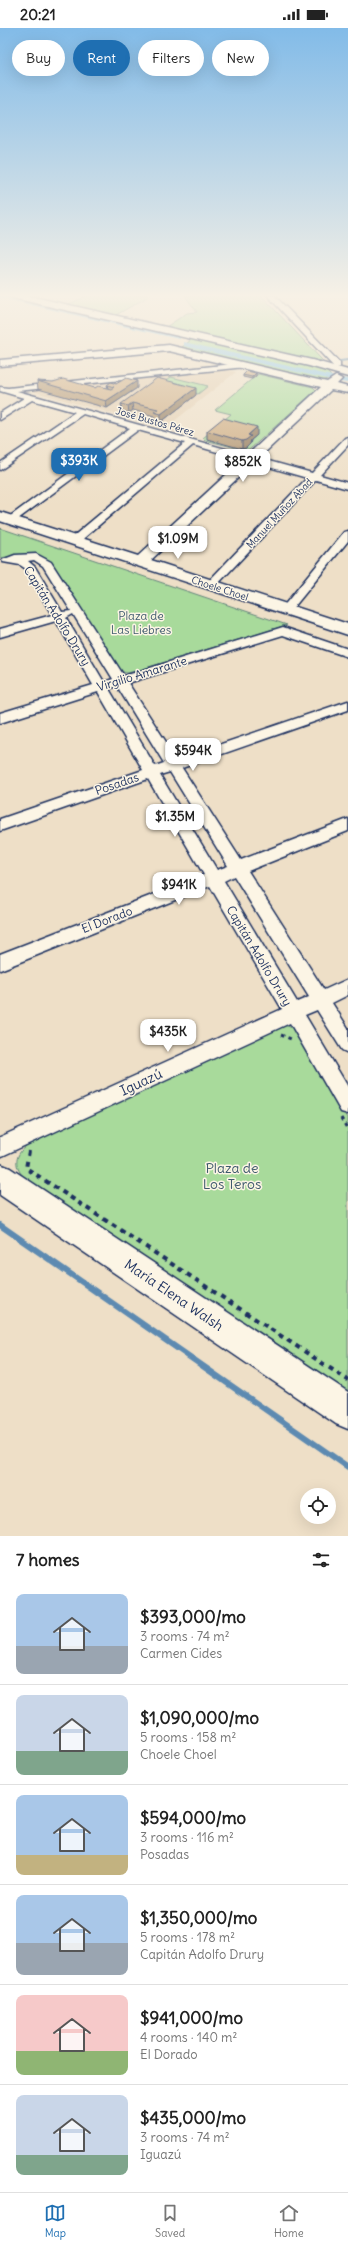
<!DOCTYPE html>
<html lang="en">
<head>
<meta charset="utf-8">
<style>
	:root { --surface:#fff; --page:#f2f2f2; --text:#222; --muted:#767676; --line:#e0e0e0; --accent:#1f6fb2 }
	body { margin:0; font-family:Delius,sans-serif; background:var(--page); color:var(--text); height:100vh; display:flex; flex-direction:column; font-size:15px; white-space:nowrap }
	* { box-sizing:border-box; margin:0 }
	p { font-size:13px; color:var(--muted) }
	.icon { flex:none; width:22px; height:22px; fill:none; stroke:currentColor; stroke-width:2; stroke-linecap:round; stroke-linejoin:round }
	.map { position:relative; height:1508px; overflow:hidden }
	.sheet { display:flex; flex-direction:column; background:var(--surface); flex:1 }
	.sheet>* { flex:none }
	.guide { position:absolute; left:12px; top:12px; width:324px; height:36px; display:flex; gap:8px }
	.buttons { position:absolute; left:300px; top:1460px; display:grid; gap:8px }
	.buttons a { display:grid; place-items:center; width:36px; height:36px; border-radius:50%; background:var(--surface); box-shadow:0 4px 16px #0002; font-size:20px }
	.price { position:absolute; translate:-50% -34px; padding:0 9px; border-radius:8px; background:#fff; color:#222; font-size:13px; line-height:26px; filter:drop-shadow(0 1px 2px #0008) }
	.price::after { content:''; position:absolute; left:50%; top:24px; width:12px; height:9px; margin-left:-6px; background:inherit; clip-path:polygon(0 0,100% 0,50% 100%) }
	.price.current { background:var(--accent); color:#fff }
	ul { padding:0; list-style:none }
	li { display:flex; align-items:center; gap:12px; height:100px; padding:0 16px }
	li+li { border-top:1px solid var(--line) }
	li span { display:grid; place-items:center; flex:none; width:112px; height:80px; border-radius:8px; color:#555 }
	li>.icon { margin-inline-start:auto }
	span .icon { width:48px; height:48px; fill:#fffc; stroke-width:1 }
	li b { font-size:17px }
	h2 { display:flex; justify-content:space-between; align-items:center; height:48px; padding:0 16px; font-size:17px }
	.tag { padding:0 14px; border-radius:18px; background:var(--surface); box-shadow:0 4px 16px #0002; font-size:14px; line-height:36px }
	.tag.current { background:var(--accent); color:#fff }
	.status { display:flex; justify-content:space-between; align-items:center; height:28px; padding:0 20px; background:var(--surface); direction:ltr }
	.status svg { height:11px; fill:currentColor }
	.tab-bar { display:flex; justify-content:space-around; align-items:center; height:56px; border-top:1px solid var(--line); background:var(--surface); font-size:11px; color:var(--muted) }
	.tab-bar a { display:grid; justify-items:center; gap:2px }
	.tab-bar .current { color:var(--accent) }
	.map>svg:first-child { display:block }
</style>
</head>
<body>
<div class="status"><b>20:21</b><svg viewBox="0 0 49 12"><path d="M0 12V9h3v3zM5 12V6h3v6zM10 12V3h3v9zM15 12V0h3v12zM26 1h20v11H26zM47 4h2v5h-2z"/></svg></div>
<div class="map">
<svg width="348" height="1508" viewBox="0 0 348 1508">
	<rect width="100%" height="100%" fill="#eedfc7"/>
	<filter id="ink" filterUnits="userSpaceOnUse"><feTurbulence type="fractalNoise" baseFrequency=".025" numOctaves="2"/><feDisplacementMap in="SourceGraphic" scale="8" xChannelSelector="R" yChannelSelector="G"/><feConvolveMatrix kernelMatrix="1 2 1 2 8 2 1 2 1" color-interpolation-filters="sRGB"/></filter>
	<g filter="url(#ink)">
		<path fill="#e4cfb2" d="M227 341 236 344 168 398 161 399 32 363 33 361Z"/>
		<path fill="#a8da9b" stroke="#62847c" d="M89 267H151L116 287 69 276Z
			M195 267H261L322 332 319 333 166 299 187 285 197 284 185 268Z
			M192 311 312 337 326 343 332 349 322 353 181 320Z
			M258 346 313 359 316 362 249 422H244L205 412 203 410 231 386 215 382Z
			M171 349 208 358 198 366 160 357Z
			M0 500 287 597 136 643 127 645 119 643 47 531 32 526 0 530Z
			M284 997 293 1000 299 1007 348 1090V1366L25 1150C11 1137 16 1123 32 1114Z"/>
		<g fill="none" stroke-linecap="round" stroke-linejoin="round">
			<path stroke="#5d8ab1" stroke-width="2" d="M340 333 348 332"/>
			<path stroke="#5d8ab1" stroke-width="6" d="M0 1197 348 1439"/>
			<path fill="#89c6e9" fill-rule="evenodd" d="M0 267 179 307 183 309 179 311 0 270Z
				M184 314 332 348 336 350 332 352 184 318Z
				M340 350 348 351V355L340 354Z"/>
			<g stroke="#1b2f5e" stroke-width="3">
				<path id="street" d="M267 267H274L340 335V339H334Z
					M242 335H245V339L17 363 312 445 345 410 348 409V417L320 447 348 455V461L316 452 215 559H207L205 557 307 450 193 417 78 515H70V511L185 415 138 402 14 494 10 495 5 492 130 400 83 386 0 442V435L75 384 32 372 0 392V385L24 370 0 363V359L8 360Z
					M348 503V513L290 584H282L280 582 282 580 344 504Z
					M36 526 51 534 124 648 283 599 348 621V629L283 607 128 655 177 731 348 673V682L182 740 241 832 348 791V803L248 843 324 962 348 951V967L332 975 348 1000V1025L342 1022 317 982 305 987 348 1059V1086L341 1084 290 995 0 1129V1109L282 981 210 858 0 942V926L204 847 148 751 0 803V791L143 742 98 664 0 695V685L93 657 56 593 0 609V601L52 587 26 541 20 537 3 534 2 532 15 527ZM34 532 43 538 71 583 62 584 35 539 28 533ZM73 586 113 651 104 654 66 590ZM117 658 164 735 155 738 109 661ZM170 744 228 838 217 842 160 747ZM234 848 309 969 297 974 224 853Z"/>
			</g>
			<g stroke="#1b2f5e" stroke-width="3">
				<path id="secondary" d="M8 267H25L312 332 348 342V349L309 338 13 270Z
					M169 317 327 354 336 348 342 351 337 356 348 359V365L331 362 151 532 348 596V607L0 493V484L138 528 321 359 169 323 0 338V332Z
					M0 1136 10 1140 348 1364V1401L336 1396 0 1167Z"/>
			</g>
			<path stroke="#1b2f5e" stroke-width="3" stroke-dasharray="3.5 3.5" stroke-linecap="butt" d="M281 1007 291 1011
				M341 1090 348 1102"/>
			<path stroke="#1b2f5e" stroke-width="4" stroke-dasharray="5 5" stroke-linecap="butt" d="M29 1123 26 1140 348 1352"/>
			<use href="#street" fill="#fcf5e5" fill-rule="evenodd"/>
			<use href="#secondary" fill="#fcf5e5" fill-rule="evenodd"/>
		</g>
		<path fill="#b0936e" stroke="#1b2f5e" d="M256 345V348L252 351 243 349V347Z
			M37 353 95 360H108L107 357 116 356 137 360 107 380 38 361Z
			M196 367 161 394 154 392V388L133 382 129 385 122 383 121 376Z
			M207 403 257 407 251 412 250 416 246 420 242 421 207 411Z"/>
		<path fill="#90785a" stroke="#1b2f5e" d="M256 345V348L252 351V349Z
			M137 353V360L107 380 106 373Z
			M196 360V367L161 394V386Z
			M132 375 133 382 129 385 128 378Z
			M257 399V407L251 412 250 416 246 420 242 421V413Z"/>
		<path fill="#cdab80" stroke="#1b2f5e" d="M247 343 256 345 252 349 243 347Z
			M126 350 137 353 106 373 37 353 53 354 63 351 95 360 98 358 111 361 114 359 107 357 111 354 116 356Z
			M157 350 196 360 161 386 154 384 158 381 132 375 128 378 121 376Z
			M223 390 257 399 248 407 251 408 246 412 242 413 207 403Z"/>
	</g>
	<linearGradient id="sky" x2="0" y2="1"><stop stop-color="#82bbe8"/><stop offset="0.56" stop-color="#f7f1e6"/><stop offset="1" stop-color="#f7f1e6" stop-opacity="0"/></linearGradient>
	<rect width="348" height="478" fill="url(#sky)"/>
	<g text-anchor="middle" stroke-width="3" stroke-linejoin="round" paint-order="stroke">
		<g font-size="10" fill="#1b2f5e" stroke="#fcf5e5">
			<text transform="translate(155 393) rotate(16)" y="4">José Bustos Pérez</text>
			<text transform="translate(279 485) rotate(-47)" y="4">Manuel Muñoz Abad</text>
			<text transform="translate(220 560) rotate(18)" y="4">Choele Choel</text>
		</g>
		<g font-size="12" fill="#1b2f5e" stroke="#fcf5e5">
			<text transform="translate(57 588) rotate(58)" y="4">Capitán Adolfo Drury</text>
			<text transform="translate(142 646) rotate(-17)" y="4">Virgilio Amarante</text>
			<text transform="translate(117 756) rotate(-19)" y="4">Posadas</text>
			<text transform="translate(107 892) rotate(-21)" y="4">El Dorado</text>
			<text transform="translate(259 928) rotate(59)" y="4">Capitán Adolfo Drury</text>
		</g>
		<g font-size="12" fill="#3e5a6d" stroke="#fcf5e5">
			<text x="141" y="592">Plaza de<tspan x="141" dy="14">Las Liebres</tspan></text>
		</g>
		<g font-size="14" fill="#1b2f5e" stroke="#fcf5e5">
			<text transform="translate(141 1054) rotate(-25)" y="5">Iguazú</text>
			<text transform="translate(174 1267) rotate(34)" y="5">María Elena Walsh</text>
		</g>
		<g font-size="14" fill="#3e5a6d" stroke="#fcf5e5">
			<text x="232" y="1145">Plaza de<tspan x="232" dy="16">Los Teros</tspan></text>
		</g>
	</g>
</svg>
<div class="buttons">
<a><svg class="icon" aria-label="locate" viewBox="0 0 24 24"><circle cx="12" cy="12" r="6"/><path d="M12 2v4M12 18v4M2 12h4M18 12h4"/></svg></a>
</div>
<b class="price current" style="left:79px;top:454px">$393K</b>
<b class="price" style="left:243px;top:455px">$852K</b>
<b class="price" style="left:178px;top:532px">$1.09M</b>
<b class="price" style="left:193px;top:744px">$594K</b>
<b class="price" style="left:175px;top:810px">$1.35M</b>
<b class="price" style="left:179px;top:878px">$941K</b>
<b class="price" style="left:168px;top:1025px">$435K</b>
<div class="guide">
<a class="tag">Buy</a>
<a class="tag current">Rent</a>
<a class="tag">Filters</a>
<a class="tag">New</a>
</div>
</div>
<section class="sheet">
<h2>7 homes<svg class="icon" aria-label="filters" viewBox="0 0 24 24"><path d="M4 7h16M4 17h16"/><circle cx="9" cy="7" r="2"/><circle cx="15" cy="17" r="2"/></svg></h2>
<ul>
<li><span style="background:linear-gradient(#a9c7e8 65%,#9aa5b1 0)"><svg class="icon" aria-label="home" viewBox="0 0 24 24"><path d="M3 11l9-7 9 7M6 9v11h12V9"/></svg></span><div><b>$393,000/mo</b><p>3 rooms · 74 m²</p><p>Carmen Cides</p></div></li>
<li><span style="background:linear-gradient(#c9d6e8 70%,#7fa58c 0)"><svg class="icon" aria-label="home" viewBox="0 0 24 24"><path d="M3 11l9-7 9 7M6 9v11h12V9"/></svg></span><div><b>$1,090,000/mo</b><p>5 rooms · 158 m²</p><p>Choele Choel</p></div></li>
<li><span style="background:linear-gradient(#a9c7e8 75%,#c2b280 0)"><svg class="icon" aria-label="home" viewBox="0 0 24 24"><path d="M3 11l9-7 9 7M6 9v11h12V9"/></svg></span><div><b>$594,000/mo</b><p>3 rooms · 116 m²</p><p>Posadas</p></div></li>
<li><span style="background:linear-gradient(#a9c7e8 60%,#9aa5b1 0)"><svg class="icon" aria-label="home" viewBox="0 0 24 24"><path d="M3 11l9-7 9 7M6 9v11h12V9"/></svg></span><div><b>$1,350,000/mo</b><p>5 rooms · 178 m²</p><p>Capitán Adolfo Drury</p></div></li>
<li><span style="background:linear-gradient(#f6c9c9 70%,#8fb573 0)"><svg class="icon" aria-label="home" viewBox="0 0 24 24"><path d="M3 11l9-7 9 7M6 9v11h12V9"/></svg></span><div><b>$941,000/mo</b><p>4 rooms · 140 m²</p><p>El Dorado</p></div></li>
<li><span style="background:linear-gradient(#c9d6e8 75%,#7fa58c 0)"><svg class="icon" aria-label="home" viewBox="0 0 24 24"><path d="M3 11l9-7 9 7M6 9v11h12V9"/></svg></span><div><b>$435,000/mo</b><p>3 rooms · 74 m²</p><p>Iguazú</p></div></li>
</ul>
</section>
<nav class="tab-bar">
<a class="current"><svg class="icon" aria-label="map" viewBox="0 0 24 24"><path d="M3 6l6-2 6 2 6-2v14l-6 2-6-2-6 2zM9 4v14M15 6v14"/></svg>Map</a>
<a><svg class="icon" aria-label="saved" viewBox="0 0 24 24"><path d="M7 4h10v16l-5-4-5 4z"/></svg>Saved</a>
<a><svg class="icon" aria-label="home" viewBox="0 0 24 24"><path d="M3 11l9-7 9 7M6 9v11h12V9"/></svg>Home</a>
</nav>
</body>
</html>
